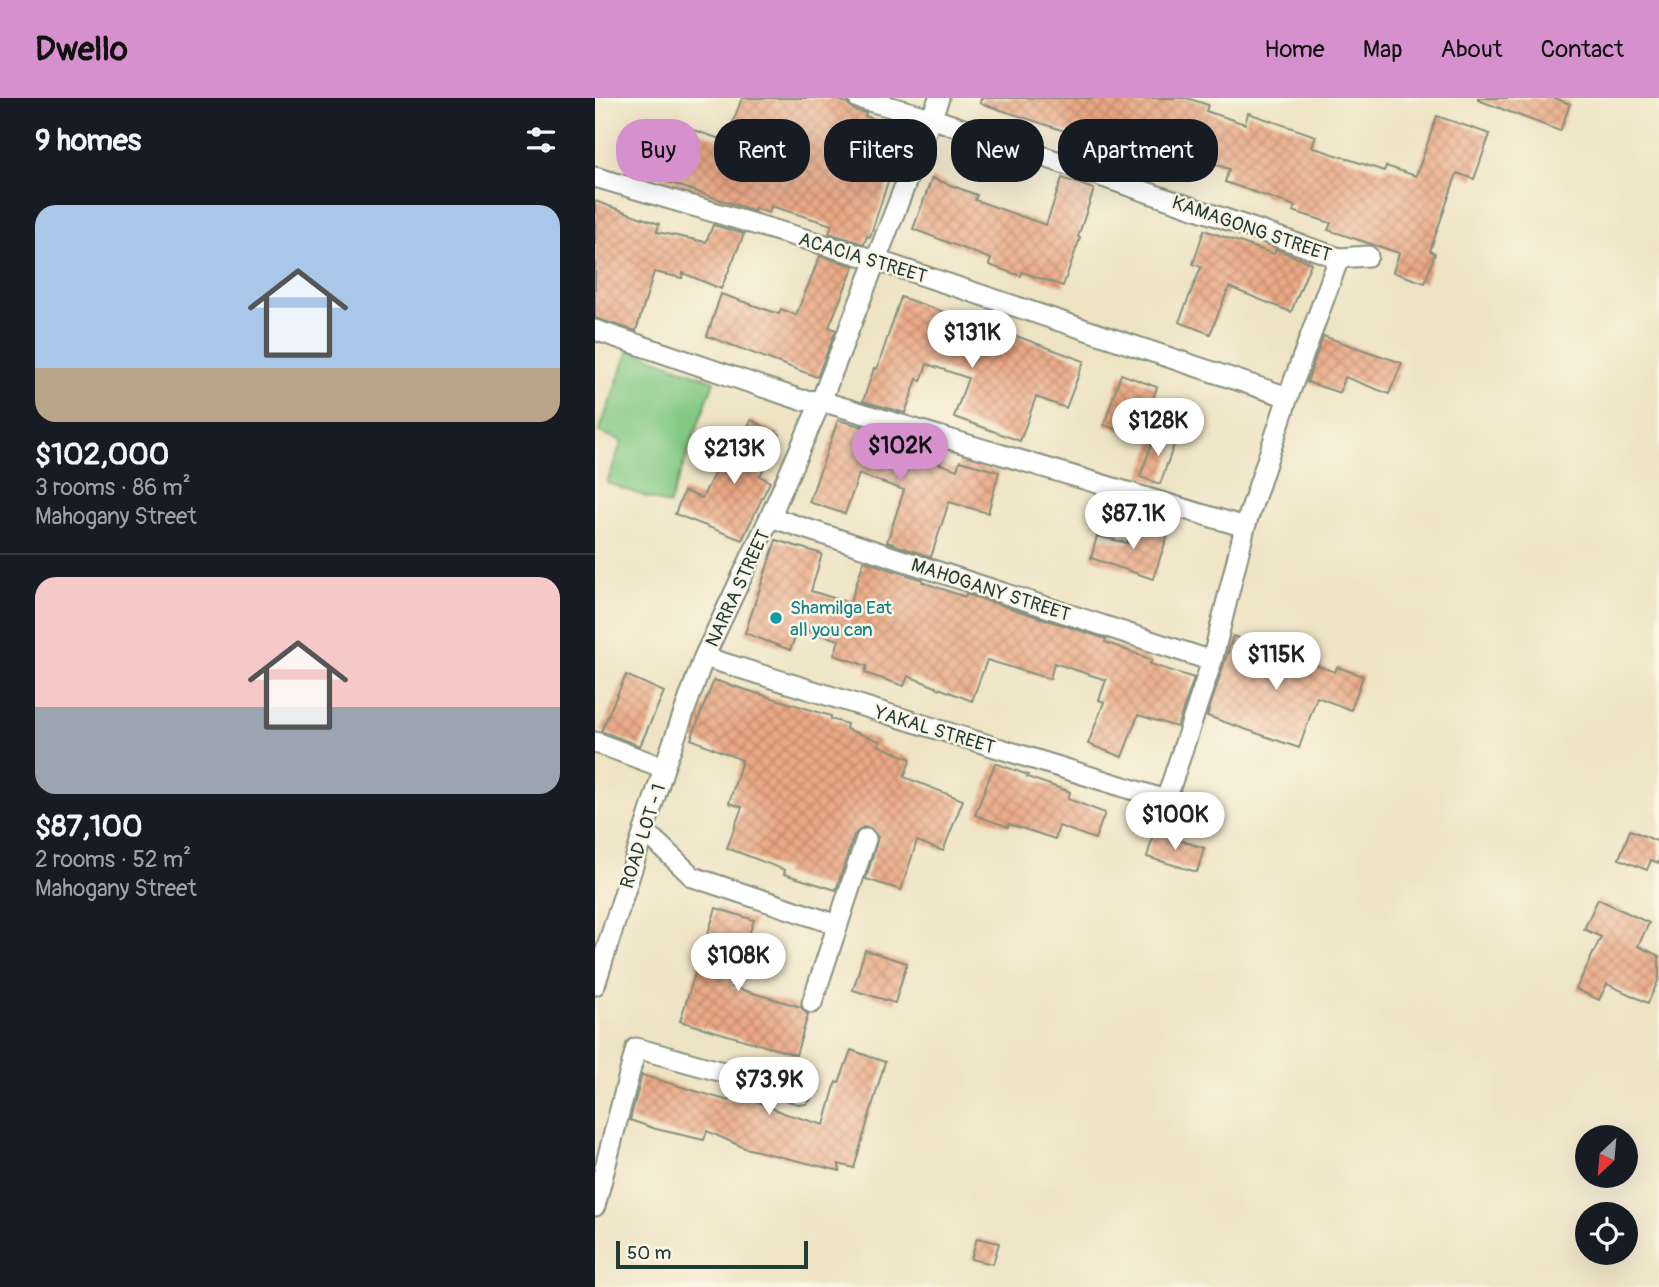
<!DOCTYPE html>
<html lang="en">
<head>
<meta charset="utf-8">
<style>
	:root { --surface:#171b24; --page:#242831; --text:#f1f3f6; --muted:#9ea1a6; --line:#363941; --accent:#d690ce }
	body { margin:0; font-family:Pangolin,sans-serif; background:var(--page); color:var(--text); height:100vh; display:flex; flex-direction:column; font-size:26px; white-space:nowrap }
	* { box-sizing:border-box; margin:0 }
	p { font-size:23px; color:var(--muted) }
	.icon { flex:none; width:38px; height:38px; fill:none; stroke:currentColor; stroke-width:2; stroke-linecap:round; stroke-linejoin:round }
	.map { position:relative; flex:1; overflow:hidden }
	.panel { display:flex; flex-direction:column; background:var(--surface); width:595px }
	.panel>* { flex:none }
	.banner { position:absolute; left:21px; top:21px; width:665px; height:63px; display:flex; gap:14px }
	.needle { width:46px; rotate:206deg }
	.buttons { position:absolute; left:980px; top:1027px; display:grid; gap:14px }
	.buttons a { display:grid; place-items:center; width:63px; height:63px; border-radius:50%; background:var(--surface); box-shadow:0 7px 28px #0002; font-size:35px }
	.scale { position:absolute; left:21px; bottom:18px; width:192px; box-sizing:border-box; padding-left:7px; border:4px solid #1f3d34; border-top:0; font-size:19px; line-height:24px; white-space:nowrap; color:#1f3d34; -webkit-text-stroke:5px #fcf5e5; paint-order:stroke }
	.price { position:absolute; translate:-50% -60px; padding:0 16px; border-radius:24px; background:#fff; color:#222; font-size:23px; line-height:46px; filter:drop-shadow(0 2px 4px #0008) }
	.price::after { content:''; position:absolute; left:50%; top:42px; width:21px; height:16px; margin-left:-10px; background:inherit; clip-path:polygon(0 0,100% 0,50% 100%) }
	.price.current { background:var(--accent); color:#111 }
	ul { padding:0; list-style:none }
	li { display:grid; align-content:center; gap:14px; height:371px; padding:0 35px }
	li+li { border-top:2px solid var(--line) }
	li span { display:grid; place-items:center; height:217px; border-radius:21px; color:#555 }
	li>.icon { margin-inline-start:auto }
	span .icon { width:126px; height:126px; fill:#fffc; stroke-width:1 }
	li b { font-size:30px }
	h2 { display:flex; justify-content:space-between; align-items:center; height:84px; padding:0 35px; font-size:30px }
	.chip { padding:0 24px; border-radius:28px; background:var(--surface); box-shadow:0 7px 28px #0002; font-size:24px; line-height:63px }
	.chip.current { background:var(--accent); color:#111 }
	header { display:flex; align-items:center; gap:42px; box-sizing:border-box; height:98px; padding:0 35px; background:var(--accent); color:#111 }
	header strong { font-size:33px }
	nav { display:flex; gap:38px; margin-inline-start:auto; font-size:24px }
	main { display:flex; flex:1; min-height:0 }
	.map>svg:first-child { display:block }
</style>
</head>
<body>
<header>
<strong>Dwello</strong>
<nav><a>Home</a><a>Map</a><a>About</a><a>Contact</a></nav>
</header>
<main>
<section class="panel">
<h2>9 homes<svg class="icon" aria-label="filters" viewBox="0 0 24 24"><path d="M4 7h16M4 17h16"/><circle cx="9" cy="7" r="2"/><circle cx="15" cy="17" r="2"/></svg></h2>
<ul>
<li><span style="background:linear-gradient(#a9c7e8 75%,#b9a48a 0)"><svg class="icon" aria-label="home" viewBox="0 0 24 24"><path d="M3 11l9-7 9 7M6 9v11h12V9"/></svg></span><div><b>$102,000</b><p>3 rooms · 86 m²</p><p>Mahogany Street</p></div></li>
<li><span style="background:linear-gradient(#f6c9c9 60%,#9aa5b1 0)"><svg class="icon" aria-label="home" viewBox="0 0 24 24"><path d="M3 11l9-7 9 7M6 9v11h12V9"/></svg></span><div><b>$87,100</b><p>2 rooms · 52 m²</p><p>Mahogany Street</p></div></li>
</ul>
</section>
<div class="map">
<svg width="1064" height="1189" viewBox="0 0 1064 1189">
	<defs>
		<pattern id="building-cross-hatch" width="8" height="8" patternUnits="userSpaceOnUse" patternTransform="scale(1.75)"><rect width="8" height="8" fill="#eba884"/><path d="M0 0l8 8M0 8l8-8" fill="none" stroke="#be8a6d"/></pattern>
	</defs>
	<rect width="100%" height="100%" fill="#fcf5e5"/>
	<filter id="ink" filterUnits="userSpaceOnUse"><feTurbulence type="fractalNoise" baseFrequency=".0143" numOctaves="2"/><feDisplacementMap in="SourceGraphic" scale="14" xChannelSelector="R" yChannelSelector="G"/><feConvolveMatrix kernelMatrix="1 2 1 2 8 2 1 2 1" color-interpolation-filters="sRGB"/></filter>
	<filter id="wash" filterUnits="userSpaceOnUse"><feTurbulence type="fractalNoise" baseFrequency=".00686" numOctaves="4" result="noise"/><feDisplacementMap in="SourceGraphic" scale="28" xChannelSelector="R" yChannelSelector="G"/><feGaussianBlur stdDeviation="1.57" result="paint"/><feColorMatrix in="noise" values="0 0 0 0 0 0 0 0 0 0 0 0 0 0 0 0 0 1.4 0 .05"/><feComposite in="paint" operator="in"/></filter>
	<g filter="url(#wash)">
		<rect width="100%" height="100%" fill="#eee3c3"/>
		<path fill="#83c984" stroke="#51835c" stroke-width="2" d="M34 251 119 283 74 407 12 385 27 343 4 334Z"/>
		<g id="blocks">
			<path fill="url(#building-cross-hatch)" d="M147 0H238L252 5 259 12 271 15 270 18 310 31 275 139 272 138 269 146 234 135 237 127 176 108 174 115 160 110 159 113 64 81 81 26 131 43Z
				M386 0H592L613 7 611 13 650 26 653 15 721 38 717 49 789 73 791 68 821 78 842 18 895 36 879 81 862 75 835 153 840 155 830 185 798 174 804 155 733 132 736 125 698 113 700 108 630 84 634 71 596 58 593 67 553 53 551 60 385 5Z
				M883 0H960L975 6 965 33 883 2Z
				M337 80 382 97 380 102 451 127 467 80 499 91 483 139 485 140 468 188 427 174 426 178 394 167 396 161 318 131Z
				M0 103 64 126 62 134 111 144 118 127 149 136 126 191 88 175 87 180 59 174 41 233 0 220Z
				M609 132 679 156 681 151 716 165 696 214 634 189 615 236 584 224 606 169 598 166Z
				M225 158 259 168 234 229 241 232 222 279 112 238 126 196 184 216 186 211 201 217Z
				M306 199 349 214 345 226 384 239 389 226 489 263 471 310 441 299 425 343 359 319 373 280 332 266 326 283 322 281 310 315 268 303 279 270 282 271Z
				M728 238 807 265 794 296 750 279 745 295 712 284Z
				M526 276 562 289 545 340 509 327Z
				M156 322 185 336 165 378 175 384 147 442 80 416 89 393 107 400 127 360 136 364Z
				M243 322 302 338 323 347 320 357 362 372 365 363 404 374 393 415 354 404 336 459 292 444 309 392 264 376 250 416 214 404Z
				M561 334 581 341 565 386 545 379Z
				M539 425 573 436 558 481 496 460 502 438 532 445Z
				M181 442 227 456 216 493 255 505 269 463 328 482 327 484 370 499 371 496 511 541 510 544 557 562 555 566 599 580 582 629 543 617 527 659 493 646 509 604 504 602 511 582 459 565 455 581 392 562 377 603 313 578 309 588 270 575 272 568 239 557 244 542 204 530 195 552 150 535Z
				M638 538 740 574 742 569 768 578 756 612 722 599 704 650 612 618Z
				M31 577 69 594 45 648 6 633Z
				M119 582 236 618V621L252 626 251 631 285 643 283 647 316 661 309 679 368 702 348 753 322 743 306 792 271 781 283 739 275 730 268 729 259 737 241 792 189 776 190 772 132 750 147 709 134 705 147 662 96 641Z
				M400 665 433 677 432 679 475 694 473 701 510 715 500 741 464 728 460 741 414 726 413 729 380 717Z
				M1035 732 1064 744V765L1056 762 1052 772 1024 761Z
				M559 734 609 750 602 774 552 759Z
				M1003 801 1054 825 1043 848 1064 858V881L1053 905 1012 886 1004 902 981 891 1006 839 989 831Z
				M121 810 159 822 137 889 206 909 213 917 201 957 85 923Z
				M270 852 312 865 300 905 258 892Z
				M256 952 290 964 259 1070 244 1066 245 1073 150 1050 112 1033 109 1042 61 1031 35 1022 47 977 134 1003 138 993 188 1015 229 1027 241 984 244 985Z
				M382 1140 404 1145 398 1166 376 1161Z"/>
		</g>
	</g>
	<g filter="url(#ink)">
		<use href="#blocks" fill-opacity="0" stroke="#86907c" stroke-width="2"/>
		<g fill="none" stroke-linecap="round" stroke-linejoin="round">
			<g stroke="#86907c" stroke-width="23">
				<path id="street" d="M263 0 336 20 744 160 773 158
					M0 79 281 162 693 299
					M0 232 206 302 226 303 650 429
					M175 419 617 563
					M109 559 571 702 617 563 650 429 693 299 744 160
					M0 644 69 670
					M49 732 98 779 243 827
					M0 887 69 670 109 559 175 419 226 303 344 0
					M217 905 271 741
					M0 1108 41 950 207 996"/>
			</g>
			<use href="#street" stroke="#fff" stroke-width="19"/>
		</g>
	</g>
	<circle fill="#0f9aa8" stroke="#fcf5e5" stroke-width="2.5" cx="181" cy="520" r="7"/>
	<g text-anchor="middle" stroke-width="5" stroke-linejoin="round" paint-order="stroke">
		<g font-size="19" fill="#1f3d34" stroke="#fcf5e5">
			<text transform="translate(657 130) rotate(19)" y="7">KAMAGONG STREET</text>
			<text transform="translate(268 159) rotate(17)" y="7">ACACIA STREET</text>
			<text transform="translate(142 490) rotate(-65)" y="7">NARRA STREET</text>
			<text transform="translate(396 491) rotate(18)" y="7">MAHOGANY STREET</text>
			<text transform="translate(340 631) rotate(17)" y="7">YAKAL STREET</text>
			<text transform="translate(47 738) rotate(-72)" y="7">ROAD LOT - 1</text>
		</g>
		<g font-size="19" fill="#0d838f" stroke="#fcf5e5" text-anchor="start">
			<text x="195" y="516">Shamilga Eat<tspan x="195" dy="22">all you can</tspan></text>
		</g>
	</g>
</svg>
<div class="buttons">
<a><svg class="needle" viewBox="-14 -14 28 28"><path d="M0-13l5 13h-10z" fill="#e53935"/><path d="M0 13l5-13h-10z" fill="#9ea1a6"/></svg></a>
<a><svg class="icon" aria-label="locate" viewBox="0 0 24 24"><circle cx="12" cy="12" r="6"/><path d="M12 2v4M12 18v4M2 12h4M18 12h4"/></svg></a>
</div>
<div class="scale">50 m</div>
<b class="price" style="left:377px;top:272px">$131K</b>
<b class="price" style="left:563px;top:360px">$128K</b>
<b class="price current" style="left:305px;top:385px">$102K</b>
<b class="price" style="left:139px;top:388px">$213K</b>
<b class="price" style="left:538px;top:453px">$87.1K</b>
<b class="price" style="left:681px;top:594px">$115K</b>
<b class="price" style="left:580px;top:754px">$100K</b>
<b class="price" style="left:143px;top:895px">$108K</b>
<b class="price" style="left:174px;top:1019px">$73.9K</b>
<div class="banner">
<a class="chip current">Buy</a>
<a class="chip">Rent</a>
<a class="chip">Filters</a>
<a class="chip">New</a>
<a class="chip">Apartment</a>
</div>
</div>
</main>
</body>
</html>
